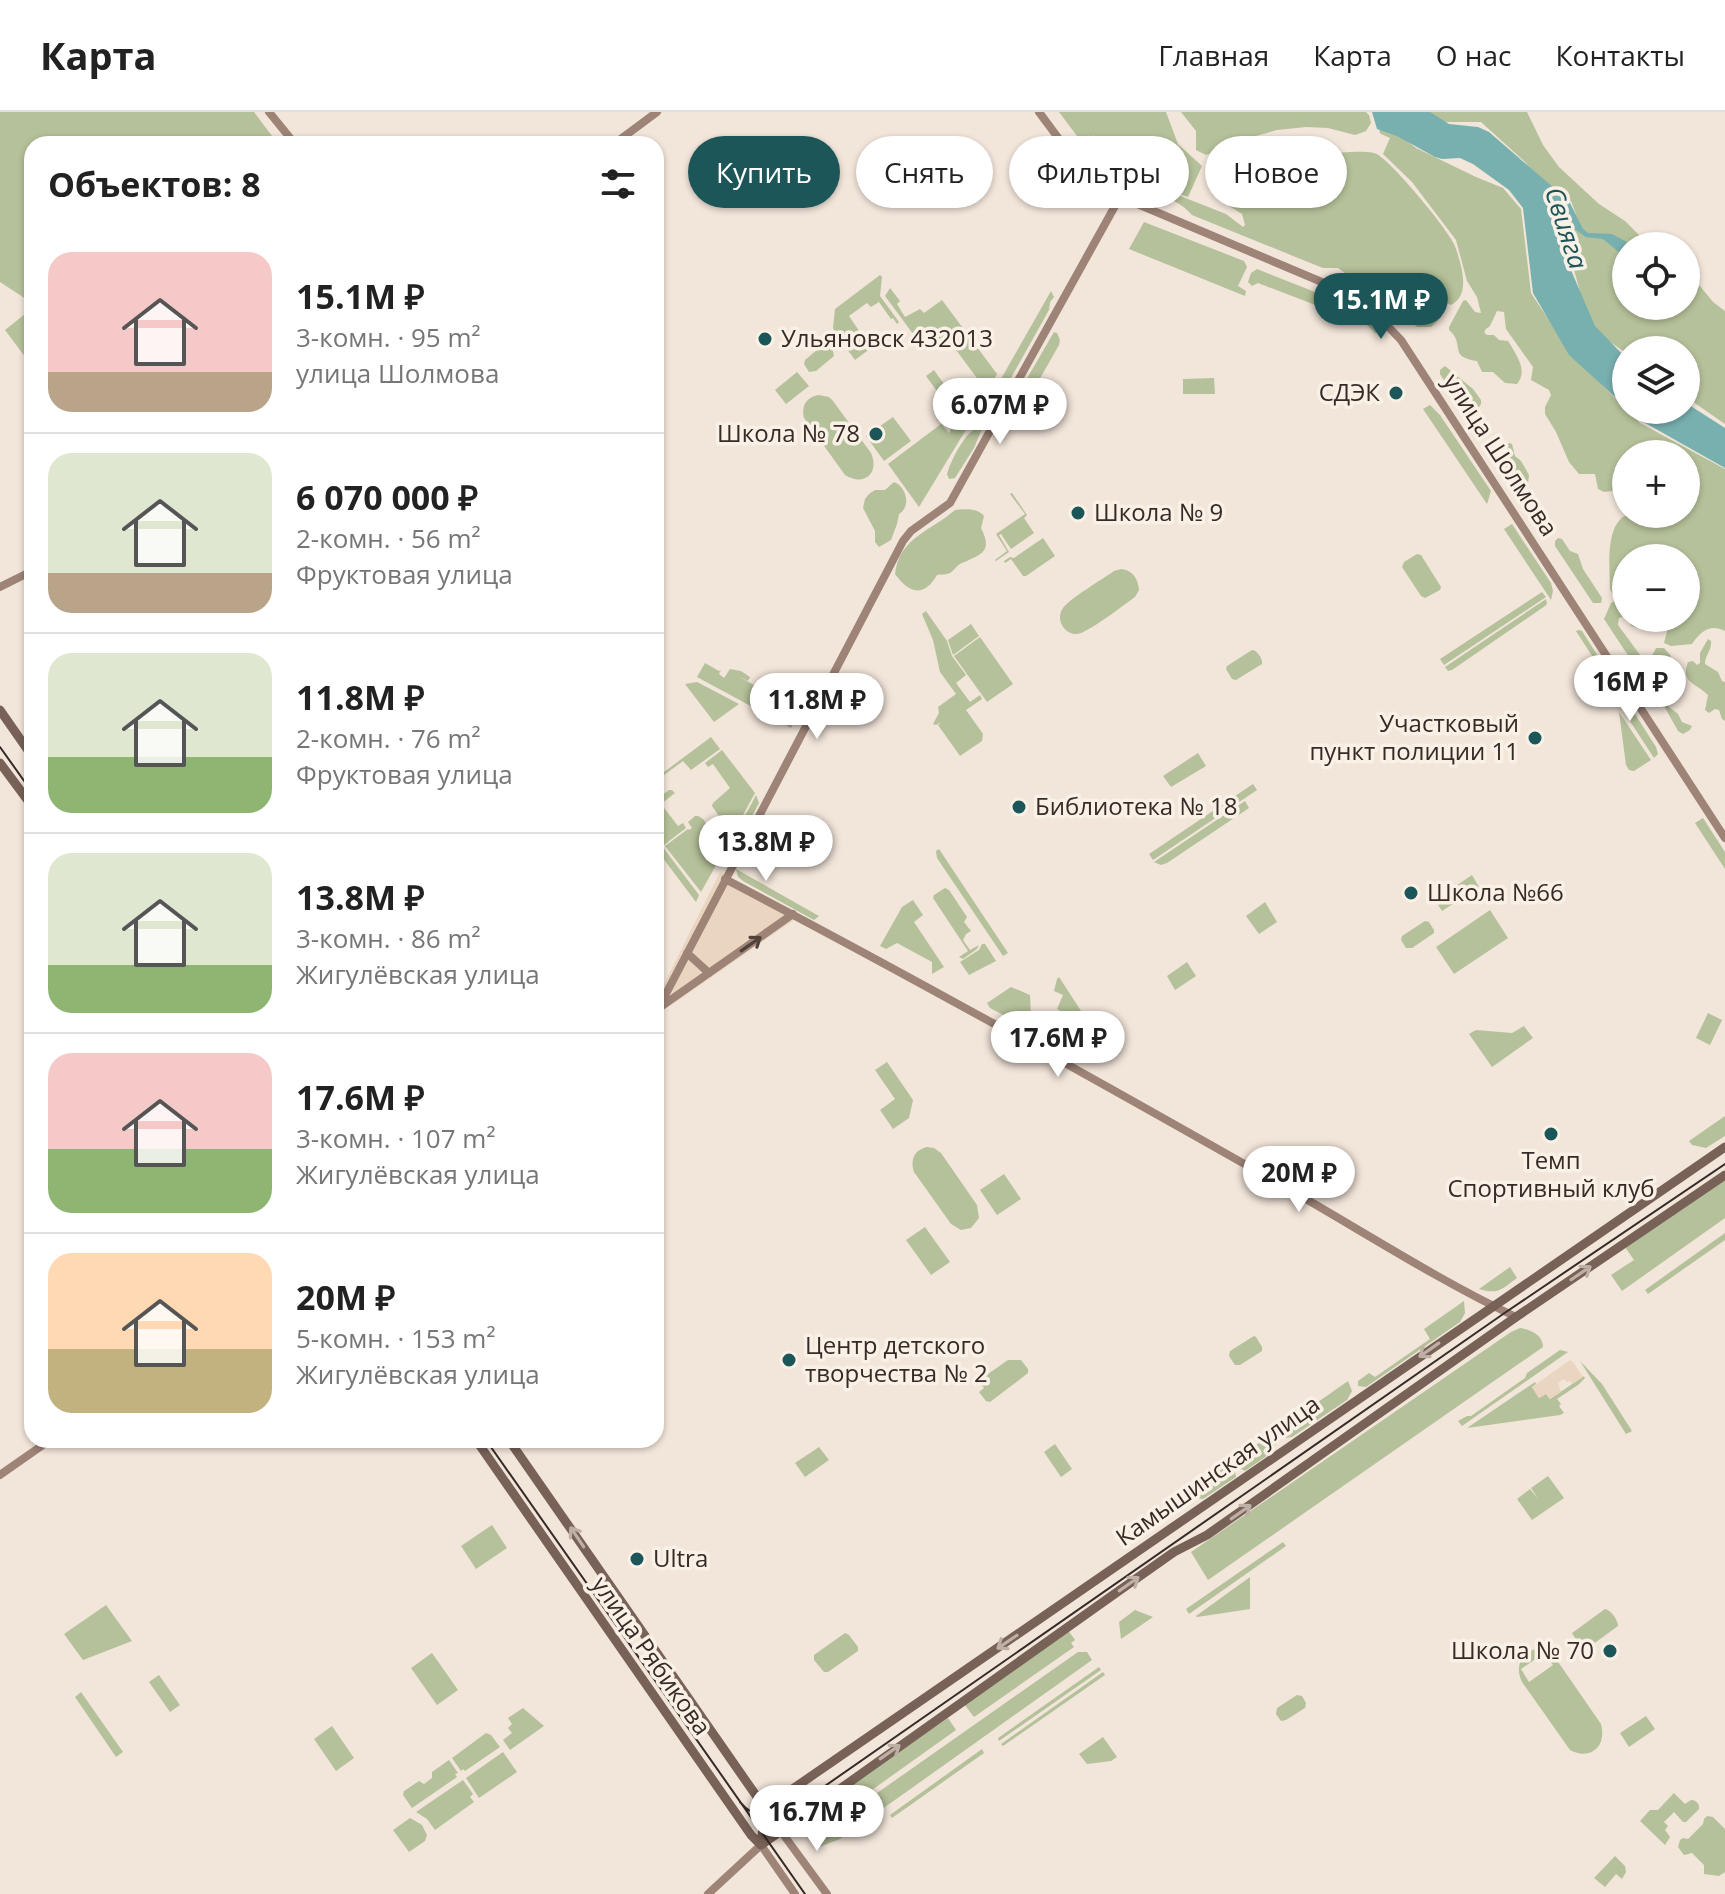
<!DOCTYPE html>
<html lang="ru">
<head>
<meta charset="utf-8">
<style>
	:root { --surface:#fff; --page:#f2f2f2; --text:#222; --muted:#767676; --line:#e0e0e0; --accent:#1c5658 }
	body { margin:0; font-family:"Open Sans",sans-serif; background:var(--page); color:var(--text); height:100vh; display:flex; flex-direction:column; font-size:30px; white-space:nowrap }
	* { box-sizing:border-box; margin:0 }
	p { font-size:26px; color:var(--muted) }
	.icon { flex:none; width:44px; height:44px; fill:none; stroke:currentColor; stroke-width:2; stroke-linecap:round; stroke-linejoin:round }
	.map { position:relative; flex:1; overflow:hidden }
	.details { position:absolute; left:24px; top:24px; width:640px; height:1312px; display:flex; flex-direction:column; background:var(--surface); border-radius:24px; box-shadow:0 2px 6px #0004 }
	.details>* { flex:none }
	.hud { position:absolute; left:688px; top:24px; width:760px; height:72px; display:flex; gap:16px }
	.controls { position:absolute; left:1612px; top:120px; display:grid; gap:16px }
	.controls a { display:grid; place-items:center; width:88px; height:88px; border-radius:50%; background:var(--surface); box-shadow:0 2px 6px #0004; font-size:40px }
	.price { position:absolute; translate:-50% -68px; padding:0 18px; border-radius:28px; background:#fff; color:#222; font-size:26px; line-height:52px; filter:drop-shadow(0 2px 4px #0008) }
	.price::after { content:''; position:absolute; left:50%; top:48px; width:24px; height:18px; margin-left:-12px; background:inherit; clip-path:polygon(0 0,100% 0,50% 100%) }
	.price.on { background:var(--accent); color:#fff }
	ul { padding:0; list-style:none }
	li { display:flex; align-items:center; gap:24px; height:200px; padding:0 24px }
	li+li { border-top:2px solid var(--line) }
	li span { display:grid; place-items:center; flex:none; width:224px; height:160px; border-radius:24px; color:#555 }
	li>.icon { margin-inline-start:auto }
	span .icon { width:96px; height:96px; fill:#fffc; stroke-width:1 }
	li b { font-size:34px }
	h2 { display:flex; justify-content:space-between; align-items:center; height:96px; padding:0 24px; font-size:34px }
	.tag { padding:0 28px; border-radius:36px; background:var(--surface); box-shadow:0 2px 6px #0004; font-size:28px; line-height:72px }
	.tag.on { background:var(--accent); color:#fff }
	header { display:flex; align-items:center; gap:48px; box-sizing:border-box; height:112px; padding:0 40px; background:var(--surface); border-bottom:2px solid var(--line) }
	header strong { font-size:38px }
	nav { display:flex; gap:44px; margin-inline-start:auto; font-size:28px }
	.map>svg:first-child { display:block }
</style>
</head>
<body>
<header>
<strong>Карта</strong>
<nav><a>Главная</a><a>Карта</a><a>О нас</a><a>Контакты</a></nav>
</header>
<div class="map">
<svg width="1725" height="1782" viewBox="0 0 1725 1782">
	<rect width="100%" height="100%" fill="#f2e5da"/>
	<path fill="#b5c19a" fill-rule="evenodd" d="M0 0H254L278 32H32V191L0 170Z
		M1059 0H1166L1178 32 1202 54 1188 85 1122 61 1226 102 1243 115 1245 113 1242 102 1229 94 1208 72C1209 48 1222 42 1242 35 1262 46 1267 34 1283 34 1296 34 1307 41 1319 41 1337 42 1356 38 1374 41 1388 44 1448 118 1454 132 1457 138 1458 144 1460 150 1464 165 1467 185 1451 193L1443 189H1439V195L1442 204 1431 215H1417L1414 212 1406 210 1387 192 1338 156H1323L1303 148 1192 103C1174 82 1146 81 1123 67 1114 62 1105 54 1098 47L1100 39 1116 57 1121 59 1093 23 1090 33 1087 34 1083 32Z
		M1181 0H1366L1369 3 1371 11 1366 19 1355 23 1328 16 1306 15 1277 18 1256 24 1206 43 1196 38V19Z
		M1425 0H1527L1543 33 1559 55 1599 92 1625 109 1650 134H1626V194H1686V167L1700 174 1713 190 1725 199V312L1686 285V238H1626V241L1590 216 1565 125 1580 113 1571 89 1552 80 1524 49 1481 10H1441Z
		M1382 16 1403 26 1416 36 1476 65 1503 76 1521 97 1531 181 1571 242 1640 311 1725 357V519C1710 511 1700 520 1692 532L1671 534 1664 531 1667 519 1665 517 1658 520 1656 516 1647 508 1639 516 1631 514 1630 506H1686V446H1626V504L1619 506 1618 513 1643 547 1650 560 1653 556 1651 546 1656 536H1664L1671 544 1669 558 1671 570 1667 571 1660 568 1658 571 1667 580V590L1669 595 1678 602 1682 610 1692 614 1690 618 1683 622 1678 619 1654 576 1652 567 1631 548 1604 507 1611 491 1621 486 1619 484 1612 481 1610 477C1610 457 1604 410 1629 402 1638 399 1674 402 1686 402V342H1626V391L1612 379 1604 380 1598 377 1595 362H1579L1569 350 1556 320 1545 302V295L1551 283 1549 278 1531 268 1533 255 1506 217 1504 200 1497 199 1490 214 1486 217 1484 220 1487 223H1494L1499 228 1508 229 1510 232C1517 244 1528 259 1517 272L1505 271 1493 260H1482L1477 249C1447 245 1466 232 1449 218V215L1463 189 1466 188 1475 200 1481 201 1477 185 1467 169 1456 128 1412 70 1383 42 1390 26 1381 22 1379 19Z
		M1144 110 1244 149 1247 155 1238 174 1246 179 1245 184 1129 137Z
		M1257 157 1353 195 1370 208 1381 219V222L1375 221 1367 213 1258 171 1252 174 1248 170 1251 161Z
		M880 163 882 165 880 184 899 210 897 212 893 206 891 207 879 190 871 195 867 191 849 204 866 229 875 224 879 230 855 248 835 221 833 216 835 197Z
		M890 176 900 189 897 192 905 205 920 197 924 201 942 188 997 262 975 302 966 297 962 289 982 273 945 223 925 238 885 184Z
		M1051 179 1054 185 1050 190 1049 198 993 298 989 300H985V295Z
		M25 202 32 206V254L5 218Z
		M1054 220 1057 221 1060 228 1059 233 1022 298 1019 303 1006 308 1005 304Z
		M824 232H827L833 239 834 244 816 259 809 260 804 252 805 248Z
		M1445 254 1473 277 1481 288V292L1472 306 1467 304 1440 262V258Z
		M934 258 956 289 954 294 944 301 941 297 947 293 926 264Z
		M797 260 809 274 786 292 775 278Z
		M1214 266 1215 282H1183V267Z
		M819 283 829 285 833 289 871 341C880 361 864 375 845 363L804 306C801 294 806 285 819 283Z
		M1430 293 1440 303 1491 379 1487 392 1423 297Z
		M959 303H966L973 306 919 395 888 352 941 312 949 321Z
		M893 305 911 329 884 349 866 324Z
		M980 314 982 317 974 336 955 366 949 367 947 362C951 348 966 318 980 314Z
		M1509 331 1512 332 1515 344 1521 349 1529 363 1528 371 1522 379C1518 378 1514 371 1512 369L1515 367 1511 362 1509 363V360L1497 344V341Z
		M894 370C907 375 911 395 899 402L897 412 891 428 879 435 875 430V419L863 396 865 387 869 382 875 378H885Z
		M1012 381 1027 403 1024 406 1034 421 1011 437 1001 422 999 423 1009 440 996 449 995 448 1007 439 996 422 1025 402 1010 382Z
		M955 398C964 397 978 396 984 404L981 416C994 441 979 443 960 452 956 454 954 459 950 461 946 463 942 462 937 463 923 487 908 480 895 462 899 425 933 418 955 398Z
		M1512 412 1551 471 1553 479 1551 488 1504 417Z
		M1043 426 1055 444 1026 464H1023L1011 447 1005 451 1004 449 1010 445 1014 446Z
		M1558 426 1562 427 1570 439 1578 442 1583 457 1602 486 1601 491H1593L1555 434V429Z
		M1417 442 1421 443 1441 475 1440 478 1425 486 1421 484 1402 455 1404 450Z
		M1121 457C1133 458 1138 467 1139 478L1135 485C1125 492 1088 521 1077 522 1064 523 1055 507 1063 496 1069 487 1103 467 1114 459Z
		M1542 480 1546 485 1444 553 1440 547Z
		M1546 487 1547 492 1545 494 1452 558 1448 559 1445 555Z
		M926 499 947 529 952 544 966 563 956 571 970 590 980 583 982 587 966 598 983 622 982 629 960 644 938 613 941 610 936 613 933 612 939 601 938 595 956 582 940 560 933 528 922 502Z
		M971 512 979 524 953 543 948 528Z
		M1579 518 1582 519 1656 635 1658 642 1654 646 1622 597 1621 589 1576 519Z
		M980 525 1013 572 987 590 954 544Z
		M1708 527 1711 529C1712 538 1705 543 1705 552L1718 560 1722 569 1725 570V609L1722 607 1719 598 1715 597 1709 601 1705 598 1708 583C1696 571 1680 571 1688 550L1693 549 1697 553 1700 551V541Z
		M1252 538C1257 538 1263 547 1262 552L1236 568 1232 567 1226 557 1227 554Z
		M705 551 719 559 721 558 719 562 724 566 730 557 741 559 750 565 748 569 738 564 773 584 763 599 768 603 771 600 785 608 798 586 805 590 791 616 697 565Z
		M697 570 739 592 714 610 685 572Z
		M1619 600 1651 648 1634 659 1629 658 1626 653Z
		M711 625 720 637 691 658 683 649 656 669V666Z
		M722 638 755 681 732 723 712 694 713 691 730 676 713 652 708 655 705 651Z
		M1198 641 1206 654 1171 675 1163 664Z
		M1253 672 1257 678 1153 748 1149 742Z
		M669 678H672L675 681 661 692 678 714 683 711 686 716 664 733 656 722V688Z
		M756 683 759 691 728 749 723 746Z
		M1245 689 1249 696 1167 751 1161 753 1154 750Z
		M695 704H698L703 707 725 737 701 780 665 734 688 717 689 718 692 716 688 710Z
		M1703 706 1725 740V757L1695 711Z
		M656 726 699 783 696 790 656 737Z
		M939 737 1008 841 1003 844 937 746 936 739Z
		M736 757 819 804 814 808 743 769 738 765Z
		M1472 763 1479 775 1442 799 1435 788Z
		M945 776 949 778 967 805 964 810 971 819 966 822 963 828 970 838 979 833 977 837 963 847 959 845 968 839 933 786 934 783Z
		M913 788 923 803 914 810 944 855 932 862V850L897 831 886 837 880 834 902 795Z
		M1265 790 1277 810 1259 822 1246 804Z
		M1490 798 1508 826 1454 862 1436 835Z
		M1425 809 1429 810 1434 818V821L1412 836H1406L1401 828 1402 824Z
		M982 832H985L996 849 969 863 960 850 979 838Z
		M1187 850 1196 864 1175 878 1167 864Z
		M1059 865 1083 902 1079 909 1070 911V908L1064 905 1065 902 1057 897 1063 883 1054 879 1057 867Z
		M1011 875 1030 883 1031 905 1026 915 990 896 987 891Z
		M1708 901 1722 908 1710 933 1696 926Z
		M1524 914 1533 926 1492 955 1469 922 1476 918 1512 921Z
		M887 950 913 988 909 1006 893 1017 880 998 895 987 875 958Z
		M1725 1004V1024L1706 1036 1692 1033 1689 1029Z
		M927 1035 934 1036 941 1041 977 1093 979 1106 971 1116 961 1118 951 1112 914 1060C910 1048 914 1038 927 1035Z
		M1004 1062 1021 1087 997 1103 980 1078Z
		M1725 1068V1106L1622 1179 1611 1163 1634 1148 1625 1135Z
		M925 1115 950 1150 931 1163 906 1128Z
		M1725 1121V1128L1648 1182 1645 1178Z
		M1510 1155 1517 1166C1502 1177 1498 1183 1479 1177Z
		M1464 1189 1465 1201 1460 1210 1366 1275 1358 1274V1269L1369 1261 1375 1265 1430 1227 1424 1217Z
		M1520 1216C1531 1218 1543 1223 1543 1235L1208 1468 1191 1440 1511 1220Z
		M1254 1224 1256 1225 1262 1235V1239L1240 1253H1235L1229 1244 1230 1239Z
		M1560 1238 1568 1240 1462 1314 1458 1309 1467 1304H1471L1525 1266 1527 1261Z
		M1008 1248H1021L1028 1257V1261L990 1290 986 1289 979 1280 984 1276 978 1269Z
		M1580 1249 1602 1272 1632 1319 1626 1322Z
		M1584 1264 1585 1266 1578 1273 1557 1287 1561 1292 1559 1294 1564 1301 1560 1303 1467 1316 1535 1270 1536 1272 1532 1275 1539 1286 1546 1282 1550 1287Z
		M1348 1269 1352 1279 1347 1288 1292 1325 1285 1326 1278 1318Z
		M1272 1322 1276 1332 1271 1341 1245 1359 1240 1356 1235 1360 1236 1365 1203 1387 1189 1385 1186 1382Z
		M1055 1332 1072 1357 1061 1365 1044 1340Z
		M819 1335 829 1348 805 1365 795 1351Z
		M1548 1364 1564 1386 1532 1408 1517 1387 1530 1377 1538 1387 1531 1376Z
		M492 1413 507 1436 476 1457 461 1434Z
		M1283 1430 1286 1434 1189 1502 1186 1497Z
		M1250 1465V1497L1197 1505 1196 1504Z
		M106 1493 132 1529 83 1548 64 1522Z
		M1605 1497C1611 1498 1618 1508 1618 1514L1585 1538 1582 1537 1572 1521Z
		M1135 1498 1153 1505 1121 1527 1119 1510Z
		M1068 1518 1075 1528 1071 1531 1074 1535 974 1605 964 1592Z
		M845 1521 849 1523 858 1535V1539L828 1560H824L814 1548V1543Z
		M1535 1537H1542L1554 1544 1601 1612C1607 1634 1591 1649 1570 1638L1522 1570C1515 1556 1520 1543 1535 1537ZM1544 1541 1553 1553 1529 1570 1521 1557Z
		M1078 1540H1087L1092 1548 840 1727 819 1735 813 1726Z
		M432 1541 458 1578 437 1593 411 1556Z
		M1099 1555 1101 1558 999 1629 998 1626Z
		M1103 1560 1105 1563 1003 1634 1001 1632Z
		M159 1563 180 1593 170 1600 149 1570Z
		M81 1580 123 1640 116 1645 75 1585Z
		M1297 1583 1302 1584 1306 1591 1305 1596 1286 1608 1281 1609 1276 1602 1277 1596Z
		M523 1596 544 1614 510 1638 503 1628 512 1621 508 1616 512 1612 508 1606Z
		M1646 1604 1655 1617 1629 1635 1620 1621Z
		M948 1606 956 1618 813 1720 804 1716 805 1712 831 1693 829 1688Z
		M332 1614 354 1646 336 1659 314 1627Z
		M486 1621 491 1623 500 1635 465 1659 463 1657 461 1659 452 1646Z
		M1103 1625 1117 1645 1111 1649 1087 1652 1079 1642Z
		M982 1637 984 1641 892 1706 890 1703Z
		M503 1640 517 1660 479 1686 466 1666Z
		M449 1648 458 1661 455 1662 457 1665 412 1696 403 1683 404 1679 419 1669 424 1672 432 1666V1660Z
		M463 1668 473 1682 470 1685 474 1690 435 1718 427 1707 416 1700Z
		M1674 1681 1685 1692 1691 1688C1696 1688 1700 1692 1699 1697L1686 1710H1683L1674 1700 1664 1710 1668 1714 1665 1718 1670 1725 1665 1733 1640 1709 1650 1698H1658Z
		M1707 1704 1713 1705 1725 1717V1760L1719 1764 1704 1762V1753L1692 1741 1684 1743 1678 1735 1680 1728 1683 1726 1688 1727 1703 1712 1704 1707Z
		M410 1706 422 1713 427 1723 425 1729 409 1740 393 1718Z
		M1615 1744 1625 1754 1626 1760 1622 1767 1616 1762 1605 1775 1594 1766Z"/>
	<path fill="#ead6c0" d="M720 760 801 803 664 898 656 896V888Z
		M1570 1248 1573 1250 1583 1265 1572 1272 1570 1269 1567 1270 1564 1267 1558 1271 1561 1280 1550 1287 1546 1282 1539 1286 1532 1275Z"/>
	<path fill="#78afaf" d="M1372 0H1430L1449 12 1478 15 1489 20 1569 89 1583 117 1588 121 1612 122 1634 134H1626V146L1603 127 1586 125 1570 114H1565L1563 113 1566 109 1563 100 1557 98 1550 87 1561 135 1595 214 1626 246V295L1569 243 1533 181 1523 96 1509 78 1473 52 1460 46 1442 47 1435 45 1397 24 1377 17Z
		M1686 291 1725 316V356L1640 308 1629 298H1686Z"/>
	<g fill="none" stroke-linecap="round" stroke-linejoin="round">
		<path stroke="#9e8377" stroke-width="8" d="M269 0 295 32
			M1039 0C1060 28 1080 59 1109 80L1336 176 1355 186 1376 202 1401 228 1725 726
			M614 32 657 0
			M0 475 32 459
			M725 767C911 864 1095 967 1278 1071 1358 1116 1434 1166 1516 1205
			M687 841 709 861
			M659 896 793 802
			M658 897 903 429 911 419 950 391 1120 85
			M0 1363 50 1328
			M780 1718 827 1782
			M708 1782 761 1733 795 1782"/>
		<path stroke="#786157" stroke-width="9" d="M0 598 32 644
			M0 651 32 694
			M476 1328 751 1723 761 1733
			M509 1328 780 1718
			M761 1733 765 1696 1725 1035
			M761 1733 1113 1483 1174 1440 1207 1423 1516 1205 1725 1063"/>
		<path stroke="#362b27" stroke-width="2" d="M0 635 32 680
			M486 1328 805 1782
			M740 1690C753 1706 770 1708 789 1699L1506 1200 1725 1052"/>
	</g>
	<defs><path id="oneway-shaft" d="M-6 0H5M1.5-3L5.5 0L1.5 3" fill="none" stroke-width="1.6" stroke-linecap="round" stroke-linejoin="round" transform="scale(2)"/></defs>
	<use stroke="#50413b" href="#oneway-shaft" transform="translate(751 832) rotate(-35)"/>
	<g stroke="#bfb0a6">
		<use href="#oneway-shaft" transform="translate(1581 1161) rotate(-34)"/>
		<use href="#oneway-shaft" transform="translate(1429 1238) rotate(145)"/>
		<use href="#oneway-shaft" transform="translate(1241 1400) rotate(-35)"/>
		<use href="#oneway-shaft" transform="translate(577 1425) rotate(-124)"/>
		<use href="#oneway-shaft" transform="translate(1129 1472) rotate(-35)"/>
		<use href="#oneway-shaft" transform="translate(1007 1530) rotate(146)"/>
		<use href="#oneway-shaft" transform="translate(890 1640) rotate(-35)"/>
	</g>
	<g fill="#1c5658" stroke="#f9f0e6" stroke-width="3">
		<circle cx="765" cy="227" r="8"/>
		<circle cx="1396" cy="281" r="8"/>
		<circle cx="876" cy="322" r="8"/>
		<circle cx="1078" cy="401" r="8"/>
		<circle cx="1535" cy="626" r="8"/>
		<circle cx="1019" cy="695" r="8"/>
		<circle cx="1411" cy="781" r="8"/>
		<circle cx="1551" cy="1022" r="8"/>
		<circle cx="789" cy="1248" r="8"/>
		<circle cx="637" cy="1447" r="8"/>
		<circle cx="1610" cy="1539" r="8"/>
	</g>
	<g text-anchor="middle" stroke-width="7" stroke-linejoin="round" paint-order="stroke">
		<g font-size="24" fill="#362b27" stroke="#f9f0e6" text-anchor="start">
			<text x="781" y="235">Ульяновск 432013</text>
			<text x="1380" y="289" text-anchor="end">СДЭК</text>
			<text x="860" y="330" text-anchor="end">Школа № 78</text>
			<text x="1094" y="409">Школа № 9</text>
			<text x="1519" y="620" text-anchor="end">Участковый<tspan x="1519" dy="28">пункт полиции 11</tspan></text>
			<text x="1035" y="703">Библиотека № 18</text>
			<text x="1427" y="789">Школа №66</text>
			<text x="1551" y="1057" text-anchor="middle">Темп<tspan x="1551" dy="28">Спортивный клуб</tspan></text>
			<text x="805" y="1242">Центр детского<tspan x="805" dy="28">творчества № 2</tspan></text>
			<text x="653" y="1455">Ultra</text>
			<text x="1594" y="1547" text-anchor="end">Школа № 70</text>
		</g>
		<g font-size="24" fill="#362b27" stroke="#f9f0e6">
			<text transform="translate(1500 343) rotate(57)" y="8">улица Шолмова</text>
			<text transform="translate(1218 1359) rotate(-35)" y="8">Камышинская улица</text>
			<text transform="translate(651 1544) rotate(55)" y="8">улица Рябикова</text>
		</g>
		<g font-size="26" font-style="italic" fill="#1c5658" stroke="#f9f0e6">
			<text transform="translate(1566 116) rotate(72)" y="9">Свияга</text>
		</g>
	</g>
</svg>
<div class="controls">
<a><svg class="icon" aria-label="locate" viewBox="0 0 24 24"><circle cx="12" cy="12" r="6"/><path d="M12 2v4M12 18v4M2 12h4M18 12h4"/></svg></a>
<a><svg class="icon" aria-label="layers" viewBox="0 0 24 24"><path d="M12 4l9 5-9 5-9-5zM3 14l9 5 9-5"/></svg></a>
<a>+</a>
<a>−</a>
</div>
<b class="price on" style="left:1381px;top:229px">15.1M ₽</b>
<b class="price" style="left:1000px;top:334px">6.07M ₽</b>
<b class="price" style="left:1630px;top:611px">16M ₽</b>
<b class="price" style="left:817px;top:629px">11.8M ₽</b>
<b class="price" style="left:766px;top:771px">13.8M ₽</b>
<b class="price" style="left:1058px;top:967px">17.6M ₽</b>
<b class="price" style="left:1299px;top:1102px">20M ₽</b>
<b class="price" style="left:817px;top:1741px">16.7M ₽</b>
<div class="hud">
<a class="tag on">Купить</a>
<a class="tag">Снять</a>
<a class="tag">Фильтры</a>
<a class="tag">Новое</a>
</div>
<section class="details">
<h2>Объектов: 8<svg class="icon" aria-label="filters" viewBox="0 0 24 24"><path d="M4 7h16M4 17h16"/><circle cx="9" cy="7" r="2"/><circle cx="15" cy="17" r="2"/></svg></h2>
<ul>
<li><span style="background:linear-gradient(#f6c9c9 75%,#b9a48a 0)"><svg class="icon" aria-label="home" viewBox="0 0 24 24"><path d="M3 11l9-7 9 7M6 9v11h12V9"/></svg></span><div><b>15.1M ₽</b><p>3-комн. · 95 m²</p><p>улица Шолмова</p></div></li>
<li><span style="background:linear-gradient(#dfe7d0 75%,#b9a48a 0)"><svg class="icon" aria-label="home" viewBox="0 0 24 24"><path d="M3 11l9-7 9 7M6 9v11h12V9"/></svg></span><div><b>6 070 000 ₽</b><p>2-комн. · 56 m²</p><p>Фруктовая улица</p></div></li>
<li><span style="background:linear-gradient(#dfe7d0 65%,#8fb573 0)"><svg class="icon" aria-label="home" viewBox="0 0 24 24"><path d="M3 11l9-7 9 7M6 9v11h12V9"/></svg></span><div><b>11.8M ₽</b><p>2-комн. · 76 m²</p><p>Фруктовая улица</p></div></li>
<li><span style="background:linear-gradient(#dfe7d0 70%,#8fb573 0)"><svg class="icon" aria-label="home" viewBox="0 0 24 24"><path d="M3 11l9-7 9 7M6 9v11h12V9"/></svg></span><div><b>13.8M ₽</b><p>3-комн. · 86 m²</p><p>Жигулёвская улица</p></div></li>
<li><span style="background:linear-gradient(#f6c9c9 60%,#8fb573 0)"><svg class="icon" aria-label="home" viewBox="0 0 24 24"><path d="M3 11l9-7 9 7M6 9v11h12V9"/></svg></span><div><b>17.6M ₽</b><p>3-комн. · 107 m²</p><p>Жигулёвская улица</p></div></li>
<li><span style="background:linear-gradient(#ffd9b3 60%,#c2b280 0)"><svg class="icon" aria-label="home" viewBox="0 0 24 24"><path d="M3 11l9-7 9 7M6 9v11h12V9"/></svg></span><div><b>20M ₽</b><p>5-комн. · 153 m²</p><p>Жигулёвская улица</p></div></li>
</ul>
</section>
</div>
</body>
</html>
